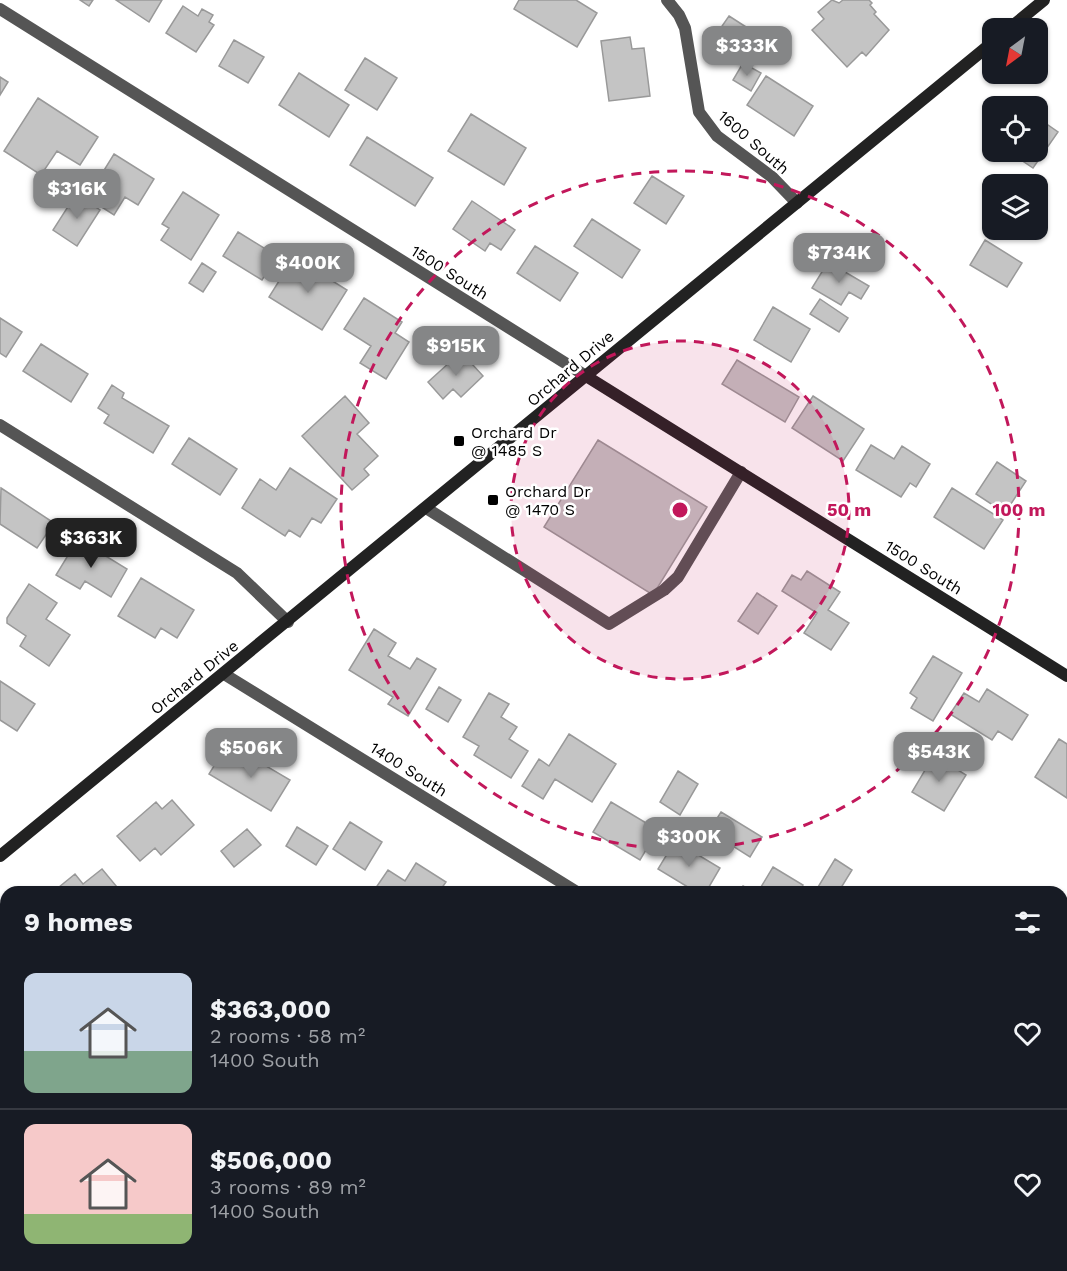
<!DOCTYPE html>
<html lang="en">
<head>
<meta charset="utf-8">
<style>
	:root { --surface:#171b24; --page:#20242c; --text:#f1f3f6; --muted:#9ea1a6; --line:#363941; --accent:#858687 }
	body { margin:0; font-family:"Work Sans",sans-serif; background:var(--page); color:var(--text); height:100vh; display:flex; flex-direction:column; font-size:22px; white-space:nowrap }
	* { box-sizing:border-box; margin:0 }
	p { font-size:20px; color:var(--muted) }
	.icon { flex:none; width:33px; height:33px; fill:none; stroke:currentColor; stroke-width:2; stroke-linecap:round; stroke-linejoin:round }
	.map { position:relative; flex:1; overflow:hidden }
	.details { position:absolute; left:0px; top:886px; width:1068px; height:386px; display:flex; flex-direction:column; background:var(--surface); border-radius:18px 18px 0 0; box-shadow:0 2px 4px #0004 }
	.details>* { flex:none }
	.needle { width:39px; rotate:212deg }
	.tools { position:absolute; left:982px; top:18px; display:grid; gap:12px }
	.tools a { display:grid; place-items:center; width:66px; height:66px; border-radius:12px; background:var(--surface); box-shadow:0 2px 4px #0004; font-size:30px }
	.price { position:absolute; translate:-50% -51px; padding:0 14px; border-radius:12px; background:var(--accent); color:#fff; font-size:20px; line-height:39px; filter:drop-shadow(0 2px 3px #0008) }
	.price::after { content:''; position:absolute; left:50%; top:36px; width:18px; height:14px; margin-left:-9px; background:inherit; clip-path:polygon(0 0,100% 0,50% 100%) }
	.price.selected { background:#222; color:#fff }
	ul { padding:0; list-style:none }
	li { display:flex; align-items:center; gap:18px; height:150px; padding:0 24px }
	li+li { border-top:2px solid var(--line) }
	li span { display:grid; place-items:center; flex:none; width:168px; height:120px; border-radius:12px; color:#555 }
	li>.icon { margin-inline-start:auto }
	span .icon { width:72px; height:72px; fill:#fffc; stroke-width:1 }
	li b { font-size:26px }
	h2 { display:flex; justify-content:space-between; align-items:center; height:72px; padding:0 24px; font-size:26px }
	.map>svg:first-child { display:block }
</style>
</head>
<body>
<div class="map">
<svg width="1067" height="1271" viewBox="0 0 1067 1271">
	<rect width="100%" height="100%" fill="#fff"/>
	<path fill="#c4c4c4" stroke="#999" stroke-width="1.5" d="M80 0H93L89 6Z
		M116 0H162L149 22Z
		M519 0H576L597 13 577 47 514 9Z
		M832 0 839 3 843 0H869L872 3 870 5 876 12 874 14 889 30 866 56 862 52 847 67 812 30 824 19 818 12Z
		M183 6 198 16 202 9 213 15 209 22 214 25 196 52 166 33Z
		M729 16 754 32 746 45 720 29Z
		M630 37 632 49 644 48 650 96 609 101 601 41Z
		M234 40 264 57 248 83 219 66Z
		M365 58 397 78 377 110 345 90Z
		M743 63 761 73 751 91 733 80Z
		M299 73 349 105 329 137 279 105Z
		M766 76 813 106 794 136 747 105Z
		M0 77 8 82 0 95Z
		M38 98 98 137 80 165 57 151 41 175 4 151Z
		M471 114 526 148 504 185 448 151Z
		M1038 118 1058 132 1033 168 1009 152H1038Z
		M367 137 433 178 415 206 350 165Z
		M114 154 154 179 138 205 125 197 114 215 100 206 111 188 98 180Z
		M652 176 684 196 666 224 634 203Z
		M183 192 219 215 191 260 161 240 169 228 162 224Z
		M76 194 100 210 77 246 53 230Z
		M472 201 515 230 501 250 490 243 485 251 453 229Z
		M592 219 640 250 622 278 574 246Z
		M238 232 277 256 262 280 223 256Z
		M985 240 1022 263 1007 287 970 265Z
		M535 246 578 273 560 301 517 273Z
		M294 257 347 290 322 330 269 297Z
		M828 262 869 286 861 299 849 292 841 305 812 288Z
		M202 263 216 272 203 292 189 283Z
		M364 298 402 322 395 333 409 342 386 379 360 363 371 346 344 329Z
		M820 299 848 318 839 332 810 314Z
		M773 307 810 329 791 362 754 340Z
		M0 318 22 332 6 357 0 353Z
		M41 344 88 374 71 402 23 371Z
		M461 352 483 376 461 397 453 389 443 399 428 382Z
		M737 360 799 397 785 422 722 384Z
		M112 385 124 393 122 398 169 426 153 453 104 423 109 415 98 408Z
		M345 396 369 423 357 434 378 456 364 469 369 475 352 490 302 436Z
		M813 396 864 429 843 461 792 428Z
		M189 438 237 469 220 495 172 464Z
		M598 440 707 507 653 595 544 527Z
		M871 445 894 459 902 446 930 464 916 487 910 483 901 497 856 470Z
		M997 462 1026 481 1005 513 976 494Z
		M290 468 337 499 321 523 312 518 300 537 289 530 285 536 242 508 260 479 276 490Z
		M1 488 54 523 37 548 0 524Z
		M952 488 1003 520 984 549 934 517Z
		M78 539 127 569 111 597 85 581 80 589 56 575Z
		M807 571 840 592 828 610 849 623 831 650 804 633 817 613 782 591 792 575 801 580Z
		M141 578 194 610 177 638 161 628 155 638 118 616Z
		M29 584 57 603 46 619 70 635 49 666 20 646 26 636 7 623V618Z
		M757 593 777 606 758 634 738 621Z
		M374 629 396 643 388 656 410 669 417 658 436 669 408 716 388 704 393 697 349 670Z
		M933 656 962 673 933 721 911 708 917 698 910 693Z
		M0 681 35 704 17 731 0 720Z
		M439 687 461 700 448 722 426 709Z
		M987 689 1028 715 1012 740 998 731 992 740 950 714 964 693 979 702Z
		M489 693 509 704 501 717 517 727 509 739 528 751 511 778 474 755 479 746 463 737Z
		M569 734 616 764 592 802 555 779 543 799 522 786 539 759 549 766Z
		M1059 739 1067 744V798L1035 777Z
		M224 750 252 766 256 760 290 780 271 811 209 774Z
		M934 755 966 775 944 811 912 792Z
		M678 771 698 784 680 815 660 802Z
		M172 800 194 825 161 855 155 848 140 861 117 836 156 802 162 809Z
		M611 802 658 830 640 860 593 832Z
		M721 812 762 837 750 857 709 831Z
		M350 822 382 842 365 870 333 849Z
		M297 827 328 846 316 865 286 846Z
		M247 829 261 845 234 867 221 851Z
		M675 841 720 868 706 892H696L658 869Z
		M835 859 852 870 839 891 841 892H815Z
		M416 863 446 882 439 892H373L388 870 405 881Z
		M773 867 803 885 799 892H758Z
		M102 869 117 887 110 892H53L75 874 83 884Z
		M743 886 754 892H740Z
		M6 926V972L0 980V934Z
		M0 1115 6 1118 0 1133Z
		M471 1266H499L497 1269 500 1271H468Z
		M1014 1266H1017L1027 1271H1011Z"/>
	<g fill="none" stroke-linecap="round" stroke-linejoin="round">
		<path stroke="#555" stroke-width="12" d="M426 508 609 624 664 590 678 577 741 472"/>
		<path stroke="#555" stroke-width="12" d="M667 0 679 15 685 28 699 112 717 136 772 177 797 203
			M0 9 586 376
			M0 425 237 573 288 622
			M224 674 577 892
			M1062 1193 1067 1196
			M0 1219 6 1222
			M76 1266 84 1271"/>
		<path stroke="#222" stroke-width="12" d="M1010 28 1044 0
			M586 376 1067 676
			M0 856 993 42"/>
	</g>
	<circle cx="680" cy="510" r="169" fill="#c2185b" fill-opacity=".12"/>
	<g fill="none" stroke="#c2185b" stroke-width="3" stroke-dasharray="10 8">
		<circle cx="680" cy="510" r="169"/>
		<circle cx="680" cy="510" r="339"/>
	</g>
	<g fill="#000" stroke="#fff" stroke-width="2">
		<rect x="453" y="435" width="12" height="12" rx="3"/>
		<rect x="487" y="494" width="12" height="12" rx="3"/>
	</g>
	<g text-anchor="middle" stroke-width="5" stroke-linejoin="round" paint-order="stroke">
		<g font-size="16" fill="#000" stroke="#fff">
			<text transform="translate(754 142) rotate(41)" y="6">1600 South</text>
			<text transform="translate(450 272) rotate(32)" y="6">1500 South</text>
			<text transform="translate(570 368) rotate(-40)" y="6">Orchard Drive</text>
			<text transform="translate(924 567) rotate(32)" y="6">1500 South</text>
			<text transform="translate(194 677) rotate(-39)" y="6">Orchard Drive</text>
			<text transform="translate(409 769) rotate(32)" y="6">1400 South</text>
		</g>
		<g font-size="16" fill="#000" stroke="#fff" text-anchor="start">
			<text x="471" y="438">Orchard Dr<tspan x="471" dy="18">@ 1485 S</tspan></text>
			<text x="505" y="497">Orchard Dr<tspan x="505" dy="18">@ 1470 S</tspan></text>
		</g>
	</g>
	<circle cx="680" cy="510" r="9" fill="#c2185b" stroke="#fff" stroke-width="3"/>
	<g font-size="18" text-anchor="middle" font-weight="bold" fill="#c2185b" stroke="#fff" stroke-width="5" stroke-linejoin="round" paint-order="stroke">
		<text x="849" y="516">50 m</text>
		<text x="1019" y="516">100 m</text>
	</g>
</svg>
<div class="tools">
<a><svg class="needle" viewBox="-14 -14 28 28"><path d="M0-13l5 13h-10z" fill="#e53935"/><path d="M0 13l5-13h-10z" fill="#9ea1a6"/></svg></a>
<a><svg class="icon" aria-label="locate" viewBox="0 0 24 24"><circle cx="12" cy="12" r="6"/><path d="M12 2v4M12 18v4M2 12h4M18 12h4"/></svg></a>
<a><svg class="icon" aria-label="layers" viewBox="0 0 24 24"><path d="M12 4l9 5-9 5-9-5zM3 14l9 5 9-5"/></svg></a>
</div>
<b class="price" style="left:747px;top:77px">$333K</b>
<b class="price" style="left:77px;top:220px">$316K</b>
<b class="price" style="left:839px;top:284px">$734K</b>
<b class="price" style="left:308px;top:294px">$400K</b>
<b class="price" style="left:456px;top:377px">$915K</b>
<b class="price selected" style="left:91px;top:569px">$363K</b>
<b class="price" style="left:251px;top:779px">$506K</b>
<b class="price" style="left:939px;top:783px">$543K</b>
<b class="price" style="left:689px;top:868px">$300K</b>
<section class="details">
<h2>9 homes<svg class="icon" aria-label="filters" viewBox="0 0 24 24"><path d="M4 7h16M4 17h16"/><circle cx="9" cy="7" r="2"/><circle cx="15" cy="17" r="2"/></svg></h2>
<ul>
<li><span style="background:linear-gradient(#c9d6e8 65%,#7fa58c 0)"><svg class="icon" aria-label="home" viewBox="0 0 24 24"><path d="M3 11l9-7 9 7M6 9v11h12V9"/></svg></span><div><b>$363,000</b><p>2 rooms · 58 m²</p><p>1400 South</p></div><svg class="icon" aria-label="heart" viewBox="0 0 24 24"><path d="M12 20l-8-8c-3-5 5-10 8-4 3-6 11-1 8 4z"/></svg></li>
<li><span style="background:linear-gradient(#f6c9c9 75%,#8fb573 0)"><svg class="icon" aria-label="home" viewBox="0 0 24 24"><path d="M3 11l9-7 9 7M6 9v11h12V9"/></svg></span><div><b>$506,000</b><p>3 rooms · 89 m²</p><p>1400 South</p></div><svg class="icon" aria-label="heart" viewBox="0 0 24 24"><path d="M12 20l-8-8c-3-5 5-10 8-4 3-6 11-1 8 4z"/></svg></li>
</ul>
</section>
</div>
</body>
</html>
